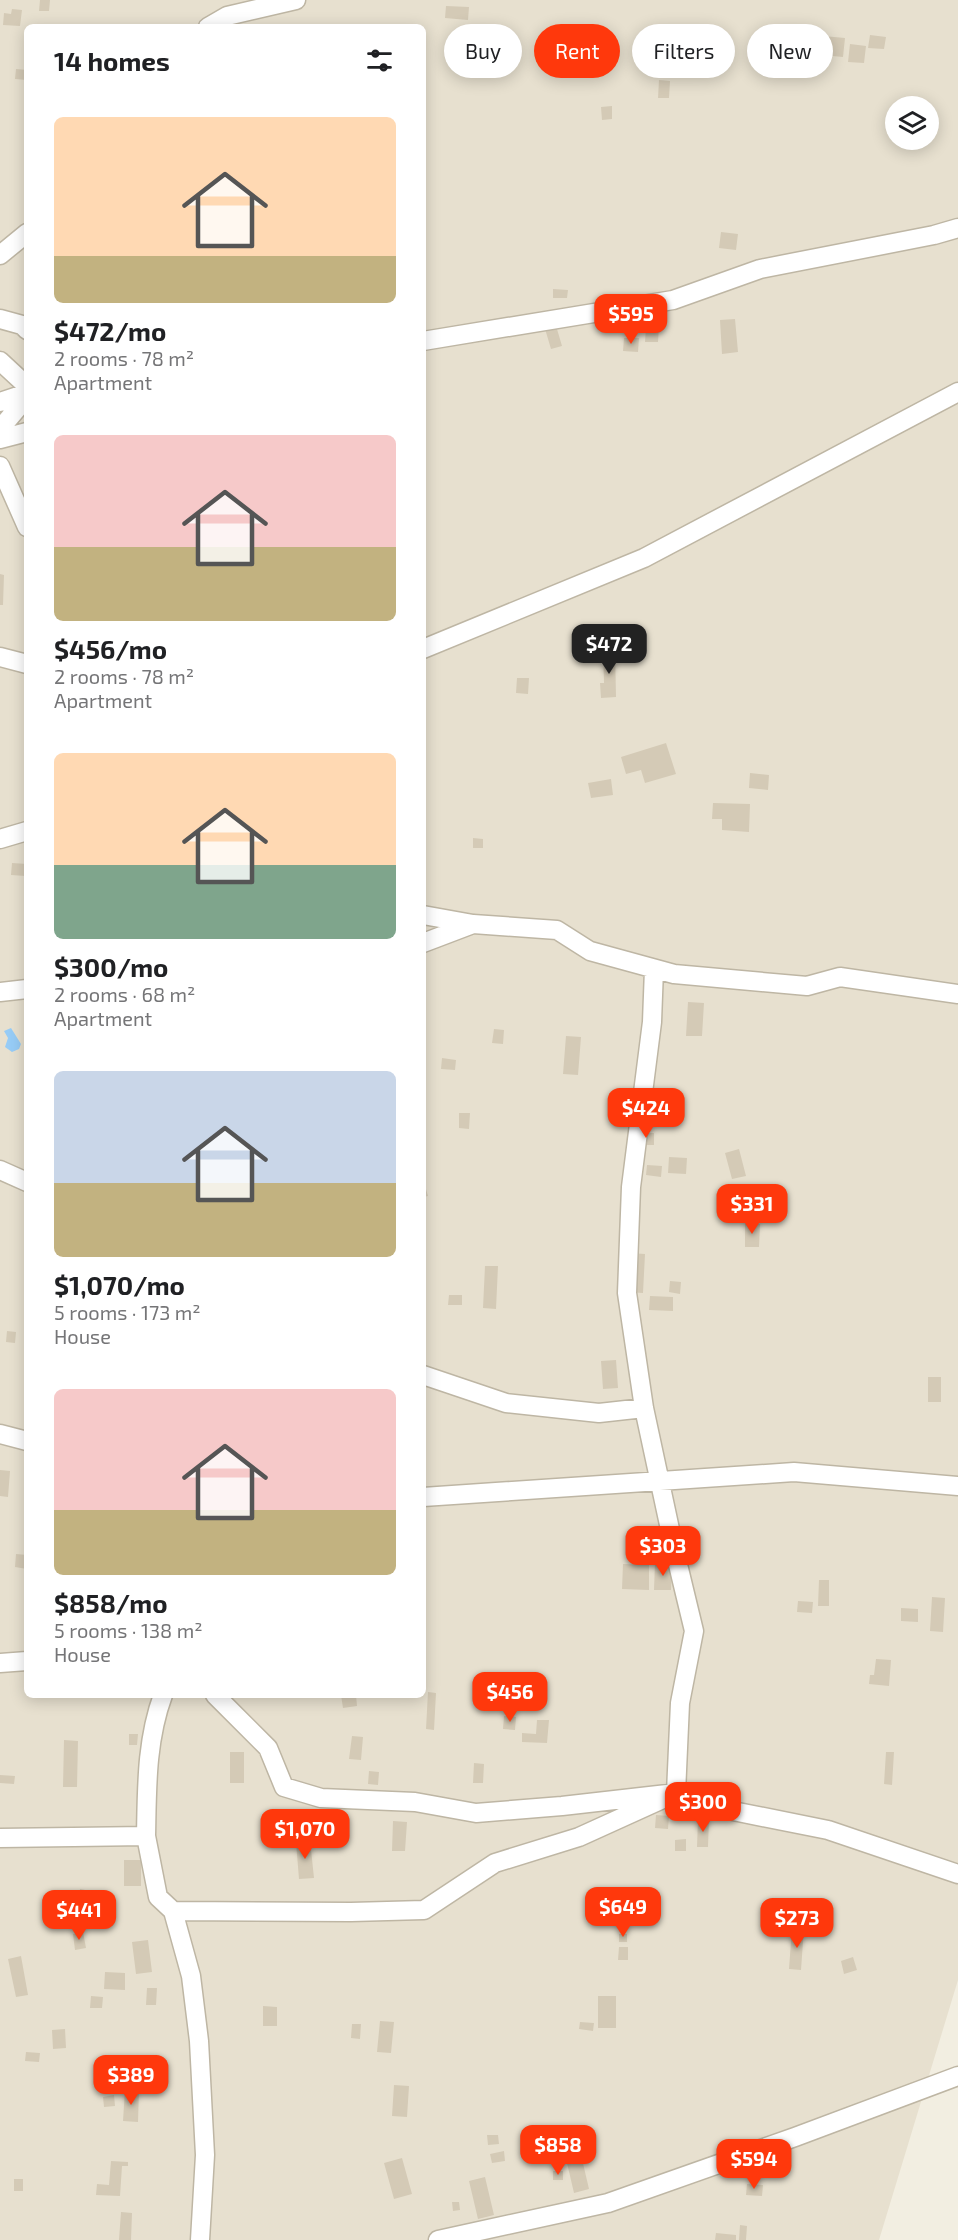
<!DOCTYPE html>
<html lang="en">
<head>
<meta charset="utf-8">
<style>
	:root { --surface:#fff; --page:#f6f6f6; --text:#202124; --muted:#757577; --accent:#ff380c }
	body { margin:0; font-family:"Exo 2",sans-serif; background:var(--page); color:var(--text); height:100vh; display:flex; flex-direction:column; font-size:22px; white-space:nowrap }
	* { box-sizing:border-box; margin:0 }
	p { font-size:20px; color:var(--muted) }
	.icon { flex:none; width:33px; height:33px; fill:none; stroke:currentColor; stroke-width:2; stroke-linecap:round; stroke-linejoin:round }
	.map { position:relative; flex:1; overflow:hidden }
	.side { position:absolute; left:24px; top:24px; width:402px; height:1674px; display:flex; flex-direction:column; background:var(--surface); border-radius:9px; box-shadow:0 3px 15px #0003 }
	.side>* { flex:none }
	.guide { position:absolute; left:444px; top:24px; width:423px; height:54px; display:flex; gap:12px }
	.tools { position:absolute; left:885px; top:96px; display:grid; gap:12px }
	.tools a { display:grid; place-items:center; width:54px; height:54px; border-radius:50%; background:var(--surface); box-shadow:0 3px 15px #0003; font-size:30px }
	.price { position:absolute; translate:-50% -51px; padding:0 14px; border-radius:12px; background:var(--accent); color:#fff; font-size:20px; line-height:39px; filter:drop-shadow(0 2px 3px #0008) }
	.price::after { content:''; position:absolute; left:50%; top:36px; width:18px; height:14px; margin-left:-9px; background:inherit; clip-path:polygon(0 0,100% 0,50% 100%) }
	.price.selected { background:#222; color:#fff }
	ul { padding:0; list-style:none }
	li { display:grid; align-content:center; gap:12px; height:318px; padding:0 30px }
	li span { display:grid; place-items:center; height:186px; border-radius:9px; color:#555 }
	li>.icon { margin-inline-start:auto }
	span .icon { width:108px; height:108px; fill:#fffc; stroke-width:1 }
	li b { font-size:26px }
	h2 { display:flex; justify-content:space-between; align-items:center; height:72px; padding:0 30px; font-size:26px }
	.pill { padding:0 21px; border-radius:27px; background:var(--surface); box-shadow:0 3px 15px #0003; font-size:21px; line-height:54px }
	.pill.selected { background:var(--accent); color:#fff }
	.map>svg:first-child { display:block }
</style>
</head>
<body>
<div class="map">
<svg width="958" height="2240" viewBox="0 0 958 2240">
	<rect width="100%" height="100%" fill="#f2eee1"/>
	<path fill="#e7e0cf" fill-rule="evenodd" d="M0 0H958V1980L879 2240H0ZM27 27H423V1695H27ZM896 106H928V140H896Z"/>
	<path fill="#97ccf6" d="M11 1028 21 1044 19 1049 12 1052 5 1047 8 1038 4 1031Z"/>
	<path fill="#d4cab6" d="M40 0H50L49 11H39Z
		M446 6 469 7 468 20 445 18Z
		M12 9 22 10 20 26 3 25 4 13 11 14Z
		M664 31 665 40 643 43 642 34Z
		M870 35 886 37 884 49 868 48Z
		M823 36 845 38 843 57 822 55Z
		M850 44 866 46 864 63 848 62Z
		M16 69 27 70V80L15 79Z
		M659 80 670 81 669 98H658Z
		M612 106V119L602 120 601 107Z
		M721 232 738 234 736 250 719 248Z
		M553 289 568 290 567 298H553Z
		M554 319 562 346 551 349 543 322Z
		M735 319 738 352 722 354 720 320Z
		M646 327H659L658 342H645Z
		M624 338H639L638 352 623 351Z
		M0 574 4 575 3 605H0Z
		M603 649H615L616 697 601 698 600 683H604Z
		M517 678H529L528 694 516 693Z
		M666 743 676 774 645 783 641 770 626 774 621 757Z
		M750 773 769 775 768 790 749 788Z
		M611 779 613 795 591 798 588 783Z
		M713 803 750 804 749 832 722 830V819H712Z
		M473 838 483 839V848H473Z
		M12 863 27 864 26 876 11 875Z
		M688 1002 704 1003 702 1036H686Z
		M494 1029 504 1030 503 1044 492 1043Z
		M566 1036 581 1037 578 1075 563 1074Z
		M442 1058 456 1060 455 1070 441 1069Z
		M459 1113H470L469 1129 459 1128Z
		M639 1133H654V1145H639Z
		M739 1149 746 1176 732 1179 725 1153Z
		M669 1157 687 1158 686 1174 668 1173Z
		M647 1165 662 1166 661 1177 646 1175Z
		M423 1179 428 1196 423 1197Z
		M745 1224H760L759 1247H745Z
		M630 1253 645 1254 643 1293 628 1292Z
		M485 1266H498L496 1309 483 1308Z
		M670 1281 681 1282 680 1294 669 1292Z
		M449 1295H462V1305H448Z
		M650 1296 673 1297V1311L649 1310Z
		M7 1331 16 1332 15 1343 6 1342Z
		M616 1360 618 1388 603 1389 601 1361Z
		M928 1377H941V1402H928Z
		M0 1470 10 1471 8 1497 0 1496Z
		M16 1554 27 1555V1569L15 1567Z
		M655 1563 672 1564 671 1590H654Z
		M623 1564 649 1565V1590L622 1589Z
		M819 1580H829V1606H818Z
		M932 1597 945 1598 943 1632 930 1631Z
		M798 1601 813 1602 812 1613 797 1612Z
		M901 1608 918 1609V1622L901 1621Z
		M876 1659 891 1660 889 1686 869 1684 870 1675H874Z
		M428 1692 436 1693 434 1730 426 1729Z
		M341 1695H356L357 1706 343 1708Z
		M504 1716 516 1717 515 1730 503 1729Z
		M537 1720H549L547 1743 522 1742V1733L536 1734Z
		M129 1734H138L137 1745H129Z
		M352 1736 363 1737 361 1760 349 1759Z
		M64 1740 78 1741 77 1787H63Z
		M230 1752H244V1783H230Z
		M886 1752H894L892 1785 884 1784Z
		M474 1763 484 1764 483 1783H473Z
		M369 1771 379 1772 378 1785 368 1784Z
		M0 1775 15 1776 14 1784 0 1783Z
		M656 1815 669 1816 668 1829 655 1828Z
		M698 1818 709 1819 708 1847H697Z
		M393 1821 407 1822 405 1851H392Z
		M686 1839V1851H675V1840Z
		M310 1840 314 1878 299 1879 296 1842Z
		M124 1860H141V1886H124Z
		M80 1889 96 1892 94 1904 78 1901Z
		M624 1901H637L635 1926 623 1925Z
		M792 1928H804L801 1970 789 1969Z
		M83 1932 86 1948 75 1950 73 1934Z
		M619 1934H627V1942H619Z
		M148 1940 152 1972 136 1974 132 1942Z
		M619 1947H628V1960H618Z
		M21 1956 28 1995 16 1997 8 1959Z
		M853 1957 857 1970 844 1974 841 1961Z
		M105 1972 125 1973V1990L104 1989Z
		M147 1988H157L156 2005H146Z
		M91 1996 103 1997 102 2008H90Z
		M598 1996H616V2028H598Z
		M263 2006 277 2007V2026H263Z
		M380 2021 394 2022 391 2053 377 2052Z
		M580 2022 594 2023 593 2031 579 2029Z
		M352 2024H361L360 2039 351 2038Z
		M65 2029 66 2048 53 2049 52 2030Z
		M26 2052 40 2053 39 2062 25 2061Z
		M394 2085 409 2086 407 2117 392 2116Z
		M125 2089 139 2090 138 2122 123 2121Z
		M114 2095 115 2106 104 2107 103 2097Z
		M487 2135H498L499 2144 488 2145Z
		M578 2142 589 2189 574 2193 563 2146Z
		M504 2151 505 2161 492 2163 490 2154Z
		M402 2158 412 2194 394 2199 384 2163Z
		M111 2161 128 2162V2166H122L120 2196 96 2195 97 2184 109 2185Z
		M553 2171H563V2180H553Z
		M485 2177 494 2215 478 2219 469 2181Z
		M14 2179H23V2191H14Z
		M747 2184 763 2185 762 2196 746 2195Z
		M452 2202H459L460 2210 453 2211Z
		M121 2212 132 2213 131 2240H119Z
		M740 2225 747 2226 746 2240H739Z
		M716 2233 736 2235V2240H715Z"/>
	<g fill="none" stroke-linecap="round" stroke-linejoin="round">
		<g stroke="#beb6a4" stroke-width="21">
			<path id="street" d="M208 27 227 16 296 0
				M0 255 27 233
				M0 319 22 325 27 330
				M423 341 673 300 760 269 934 235 958 228
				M0 361 27 386
				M0 402 27 393
				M0 429 27 397
				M0 439 27 432
				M0 466 27 527
				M423 649 644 558 958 392
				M0 657 27 664
				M0 839 27 831
				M423 915 473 924 557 930 590 951 674 974 807 986 840 977 958 994
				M423 943 473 924
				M0 992 27 989
				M0 1170 27 1182
				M423 1375 506 1403 599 1413 644 1408
				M0 1434 27 1441
				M423 1497 794 1472 958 1486
				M0 1663 27 1661
				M215 1695 268 1748 284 1787 321 1798 415 1802 476 1813 562 1806 676 1793 680 1703 694 1631 674 1548 644 1408 627 1293 631 1187 652 1022 654 969
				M146 1836 158 1897 173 1911 191 1976 199 2041 205 2155 200 2240
				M0 1838 146 1836C147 1789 146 1741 163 1695
				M173 1911 351 1912 424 1910 495 1863 579 1837 676 1793 703 1799 733 1811 828 1830 958 1874
				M438 2240 608 2203 795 2137 958 2076"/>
		</g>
		<use href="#street" stroke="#fff" stroke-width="18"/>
	</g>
</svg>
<div class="tools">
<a><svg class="icon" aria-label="layers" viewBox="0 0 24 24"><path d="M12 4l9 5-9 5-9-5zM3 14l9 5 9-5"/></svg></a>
</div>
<b class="price" style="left:631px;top:345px">$595</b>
<b class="price selected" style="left:609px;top:675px">$472</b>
<b class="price" style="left:646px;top:1139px">$424</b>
<b class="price" style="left:752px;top:1235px">$331</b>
<b class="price" style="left:663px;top:1577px">$303</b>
<b class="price" style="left:510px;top:1723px">$456</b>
<b class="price" style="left:703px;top:1833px">$300</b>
<b class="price" style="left:305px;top:1860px">$1,070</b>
<b class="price" style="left:623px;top:1938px">$649</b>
<b class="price" style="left:79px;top:1941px">$441</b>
<b class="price" style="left:797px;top:1949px">$273</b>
<b class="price" style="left:131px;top:2106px">$389</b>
<b class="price" style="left:558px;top:2176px">$858</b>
<b class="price" style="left:754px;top:2190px">$594</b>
<div class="guide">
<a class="pill">Buy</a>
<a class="pill selected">Rent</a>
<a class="pill">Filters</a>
<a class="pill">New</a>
</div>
<section class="side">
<h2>14 homes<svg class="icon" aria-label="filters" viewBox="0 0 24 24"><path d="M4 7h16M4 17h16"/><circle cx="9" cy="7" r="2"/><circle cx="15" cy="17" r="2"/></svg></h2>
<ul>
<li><span style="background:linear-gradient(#ffd9b3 75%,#c2b280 0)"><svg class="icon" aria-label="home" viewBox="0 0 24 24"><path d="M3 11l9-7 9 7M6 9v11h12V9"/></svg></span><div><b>$472/mo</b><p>2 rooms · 78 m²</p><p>Apartment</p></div></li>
<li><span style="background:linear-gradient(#f6c9c9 60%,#c2b280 0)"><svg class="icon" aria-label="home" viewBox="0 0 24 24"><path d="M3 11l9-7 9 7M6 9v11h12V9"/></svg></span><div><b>$456/mo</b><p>2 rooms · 78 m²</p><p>Apartment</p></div></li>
<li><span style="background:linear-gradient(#ffd9b3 60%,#7fa58c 0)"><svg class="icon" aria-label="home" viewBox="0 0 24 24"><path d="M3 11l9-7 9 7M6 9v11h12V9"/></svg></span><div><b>$300/mo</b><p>2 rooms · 68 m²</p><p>Apartment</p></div></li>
<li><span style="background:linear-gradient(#c9d6e8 60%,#c2b280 0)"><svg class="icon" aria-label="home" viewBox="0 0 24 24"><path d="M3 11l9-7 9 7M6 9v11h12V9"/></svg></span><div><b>$1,070/mo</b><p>5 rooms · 173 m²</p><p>House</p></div></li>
<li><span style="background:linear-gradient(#f6c9c9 65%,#c2b280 0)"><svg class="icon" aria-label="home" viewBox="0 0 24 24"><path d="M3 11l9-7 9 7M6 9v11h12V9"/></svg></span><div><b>$858/mo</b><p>5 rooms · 138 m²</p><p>House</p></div></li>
</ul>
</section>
</div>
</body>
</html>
